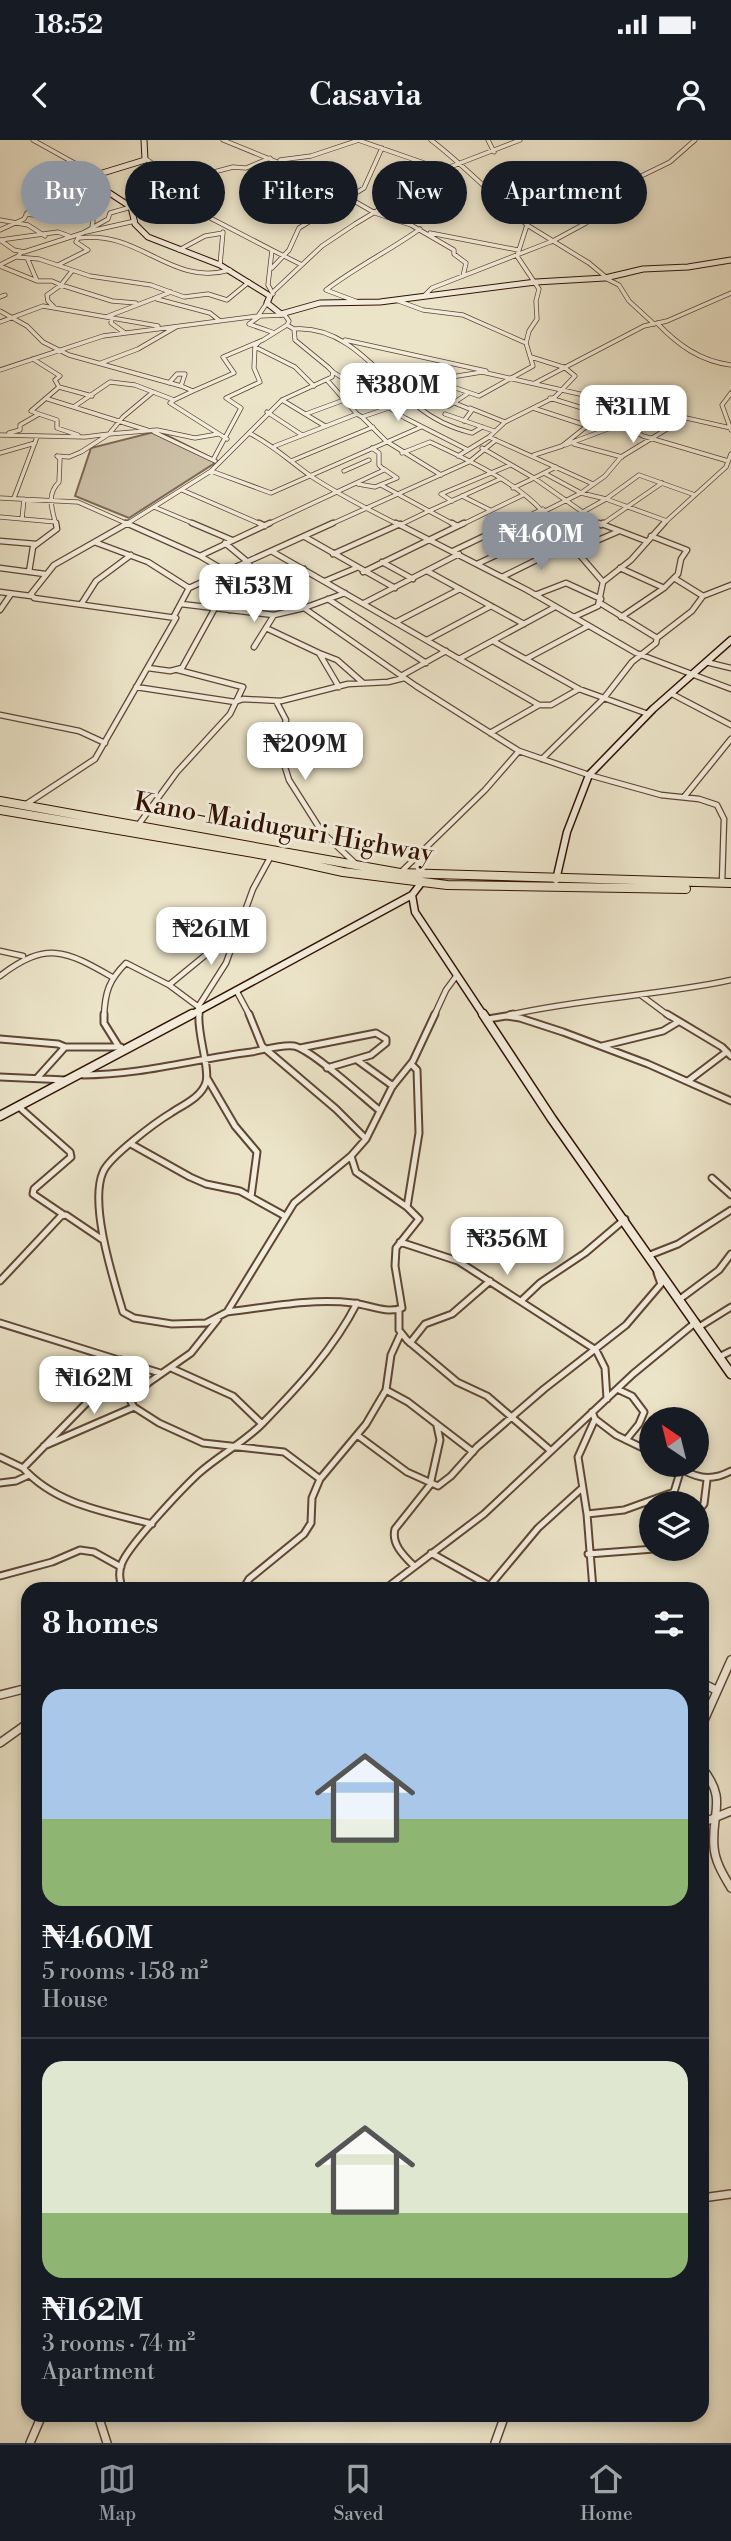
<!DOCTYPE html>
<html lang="en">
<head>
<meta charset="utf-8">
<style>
	:root { --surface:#171b24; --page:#242831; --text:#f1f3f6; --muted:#9ea1a6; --line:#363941; --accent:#8c9099 }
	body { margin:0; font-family:"Libre Bodoni",serif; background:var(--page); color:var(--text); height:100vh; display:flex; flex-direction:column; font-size:26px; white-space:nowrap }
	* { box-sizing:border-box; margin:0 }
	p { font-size:23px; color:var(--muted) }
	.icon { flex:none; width:38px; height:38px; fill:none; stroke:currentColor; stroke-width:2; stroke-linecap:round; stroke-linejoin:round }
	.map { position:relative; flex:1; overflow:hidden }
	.panel { position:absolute; left:21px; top:1442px; width:688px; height:840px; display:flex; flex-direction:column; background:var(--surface); border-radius:21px; box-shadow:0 4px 10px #0003 }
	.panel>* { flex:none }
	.banner { position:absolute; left:21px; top:21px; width:690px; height:63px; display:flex; gap:14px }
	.needle { width:46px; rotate:325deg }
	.fabs { position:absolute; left:639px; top:1267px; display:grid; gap:14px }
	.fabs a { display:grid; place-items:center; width:70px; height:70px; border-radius:50%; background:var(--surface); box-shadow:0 4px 10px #0003; font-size:35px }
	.price { position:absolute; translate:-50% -60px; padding:0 16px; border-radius:14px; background:#fff; color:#222; font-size:23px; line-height:46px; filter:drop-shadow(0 2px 4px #0008) }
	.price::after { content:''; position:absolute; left:50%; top:42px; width:21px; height:16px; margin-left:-10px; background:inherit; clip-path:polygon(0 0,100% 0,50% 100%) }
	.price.selected { background:var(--accent); color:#fff }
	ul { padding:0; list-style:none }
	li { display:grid; align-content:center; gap:14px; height:371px; padding:0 21px }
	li+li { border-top:2px solid var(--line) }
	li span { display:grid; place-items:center; height:217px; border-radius:21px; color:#555 }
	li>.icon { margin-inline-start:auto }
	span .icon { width:126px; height:126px; fill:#fffc; stroke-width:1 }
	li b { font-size:30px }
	h2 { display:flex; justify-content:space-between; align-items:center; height:84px; padding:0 21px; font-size:30px }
	.tag { padding:0 24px; border-radius:32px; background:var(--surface); box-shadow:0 4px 10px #0003; font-size:24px; line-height:63px }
	.tag.selected { background:var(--accent); color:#fff }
	.status { display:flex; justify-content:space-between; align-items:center; height:49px; padding:0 35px; background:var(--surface); direction:ltr }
	.status svg { height:19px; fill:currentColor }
	header { display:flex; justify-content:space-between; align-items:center; height:91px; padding:0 21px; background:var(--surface); font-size:32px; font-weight:600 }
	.dock { display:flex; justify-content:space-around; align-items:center; height:98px; border-top:2px solid var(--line); background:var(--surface); font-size:19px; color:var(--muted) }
	.dock a { display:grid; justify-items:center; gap:4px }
	.dock .selected { color:var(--accent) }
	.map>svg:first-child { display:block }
</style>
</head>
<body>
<div class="status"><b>18:52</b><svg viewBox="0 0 49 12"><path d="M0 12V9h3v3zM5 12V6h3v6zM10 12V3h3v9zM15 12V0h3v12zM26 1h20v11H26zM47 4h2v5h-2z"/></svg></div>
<header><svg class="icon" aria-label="back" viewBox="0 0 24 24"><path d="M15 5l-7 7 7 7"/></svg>Casavia<svg class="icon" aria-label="person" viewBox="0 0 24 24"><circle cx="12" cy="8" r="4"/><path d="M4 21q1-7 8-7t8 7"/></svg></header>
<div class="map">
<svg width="731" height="2303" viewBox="0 0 731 2303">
	<rect width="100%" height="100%" fill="#ece4c9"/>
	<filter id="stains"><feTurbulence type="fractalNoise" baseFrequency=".00286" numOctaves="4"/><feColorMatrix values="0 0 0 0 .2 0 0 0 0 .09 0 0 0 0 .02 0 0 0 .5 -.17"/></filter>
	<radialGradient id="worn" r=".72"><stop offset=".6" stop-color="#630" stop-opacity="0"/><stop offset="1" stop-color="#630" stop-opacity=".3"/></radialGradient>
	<path fill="#ccc0a7" stroke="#7e6855" stroke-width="2" d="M158 291 218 321 129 378 75 356 91 308Z"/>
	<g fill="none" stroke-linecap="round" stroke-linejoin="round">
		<g stroke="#5f4634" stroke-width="5">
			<path id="street-far3" d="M33 0 96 35
				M223 0 309 35 375 73 411 85 454 110V114L466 123 463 136
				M358 0 444 30
				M488 0 494 12
				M146 19 171 36 193 69 272 110 268 145 273 154
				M280 20 311 16 359 0
				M176 42 233 27 246 28 270 18
				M62 43 72 33 86 31
				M26 74 64 79 91 77
				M0 80 28 85 45 96
				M527 85 589 123 607 138
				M92 87 93 81 84 72 82 64 108 52
				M0 90 24 79C40 46 64 45 96 35
				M86 92 135 81
				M430 93 518 110
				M79 98C141 90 170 147 230 130
				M0 100 14 110 24 112 83 93 108 79 110 73 131 67
				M0 100 58 92 69 96
				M551 102 586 83 612 63 629 42 670 22 695 0
				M179 110 205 96 223 93
				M272 110 302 125
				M22 112 17 117 39 119 90 136 151 145 184 157 208 154 227 160 249 142
				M28 120 37 141H52L61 145 47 155 48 161 54 167
				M0 125 18 116
				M58 125 88 110 76 102 79 96
				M220 125 223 92
				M0 126 37 141
				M272 128 289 110 299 88 364 48 382 8
				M72 131 61 145 112 161 136 163
				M605 138 619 145 629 161 654 184
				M273 152 322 106 355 84 450 27 520 0
				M425 155 432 148 550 102
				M0 157 5 155
				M157 159 210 173 220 181
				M396 160 423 170 463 175 526 203
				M358 162 326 150C356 127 389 111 420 89
				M0 171 27 186 43 202 69 215 181 246
				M260 176 249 184 272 192
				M260 176 283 175
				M106 177 171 152
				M112 178 111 183 125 193
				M0 182 43 166 158 186
				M657 183C678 205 700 221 731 225
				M294 189C347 185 379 235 417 266L431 261 449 266 467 254
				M345 200 486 231
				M255 207 295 227 314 246
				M531 217 563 227
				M33 219 60 236 55 240 59 247
				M101 223 138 209 176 187
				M0 230 103 196 258 176 267 163
				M333 232 405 278 468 310
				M169 243 177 234H185L181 246 193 251 234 233 223 217 263 200 287 185
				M535 243 644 186 667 181 731 153
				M59 247 92 256
				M363 250 396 236 415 240 427 234 444 244 479 256 533 226 526 203 529 191 537 179 536 161 539 149 517 116 527 85C494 57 465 26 431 0
				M731 253 722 265 731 290
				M550 258 605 275 643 296 728 321
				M48 259 147 290
				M174 260 193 251
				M282 260 325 286
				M452 262 472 270 464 281
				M75 266 110 242 135 245 174 260 170 263 227 299
				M417 266C434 280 451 288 472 293L482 287
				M533 268 585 285
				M267 272 302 295
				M39 274 31 271 59 247
				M306 274 344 260
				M357 274 362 277 400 264 433 240 482 232 731 288
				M445 274 494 291
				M362 277 386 301 441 335
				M505 282 555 257 575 236 564 227
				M154 292 215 321
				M9 293 20 290V285L39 274 57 280V288L78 295
				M249 293C275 306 289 321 312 337 340 355 369 370 399 385
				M0 295 85 297 109 294 123 277 153 252
				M489 297 593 344
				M574 304 622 317
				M565 305 621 284
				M275 306 357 274 327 240
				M482 308 534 338 556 327
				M0 313 35 303
				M402 313 430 302C470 321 529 347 553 385
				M534 315 562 306 602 274
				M57 316 69 317 81 312 109 294 157 290 195 298 218 294
				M458 316 489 297 505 282 470 268
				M213 320 241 268 226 258 260 242 254 228 255 206 259 202
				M291 321 373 287
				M211 331 271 353 421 287
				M344 331 369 320
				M544 333 581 353 606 359 581 373
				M358 344 375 347 397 338 384 329
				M381 345 429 371 402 384
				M513 348 534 338 601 385
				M182 350 263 385
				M462 356 490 370
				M0 358 78 362 130 385
				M14 358 37 297
				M452 361 441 354 510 325
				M154 367 197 385
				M429 371 500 339
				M429 371 455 385
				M545 371 581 353 605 336 621 317 667 289 676 278
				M0 377 56 382
				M22 379 24 359
				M667 381 606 359 639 335 695 355
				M56 385C52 369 46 355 59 342L60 319 57 316
				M125 385 211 331 282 260 332 237 333 232 328 227 295 200 294 189 287 185 289 181 284 174
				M266 385 384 330 379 325V313L372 308
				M329 385 469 322 496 300
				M461 385 523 355
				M509 385 543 369
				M601 385 662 343
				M662 385 726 327 731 314"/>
		</g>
		<g stroke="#5f4634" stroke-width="7">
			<path id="street-far2" d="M126 383 200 416 270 383
				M192 383 232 400
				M259 383 265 386
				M396 383 527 450 636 513 731 549
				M452 383 457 386
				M552 383 603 442
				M599 383 646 401
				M601 385 603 383
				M651 396 687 410 681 419 678 434 664 448
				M305 397 395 448
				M0 401 36 404
				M97 403 148 422 189 448
				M225 403 249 423
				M575 410 617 392
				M453 411 512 383
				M273 412 539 565H551L579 549
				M333 414 400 384
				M200 416 227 432
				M382 422 413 439
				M477 424 555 388
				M0 428 45 434
				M620 428 664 448 621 477
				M427 431 524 484
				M29 432 33 407 57 389 56 383
				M363 432 464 383
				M502 437 569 404
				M325 441 356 428
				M0 452 31 456
				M535 455 566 443 601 459
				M703 456 731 445
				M328 459 426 523
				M82 463 96 441 131 415
				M364 463 459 414
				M600 463 657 498 656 503 632 522 604 558 648 574
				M181 464 274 475 304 468 416 546 519 611 589 635 661 655 699 659 717 665 724 679 722 743
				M304 468 345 453
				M0 470 11 454
				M229 470 259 449 304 429
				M174 476 189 448 333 383
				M574 477 598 466 603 442 631 420 664 383
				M396 482 460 449
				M266 488 319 513 339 547
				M657 498 692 471 703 456 674 438
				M427 500 491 466
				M493 501 579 549 604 558 542 619
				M254 507 274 475
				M319 513 337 520 362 542
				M459 519 555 467
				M526 519 588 486
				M706 522 731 528
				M148 528 170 531 182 528 215 468
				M401 536 446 511
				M136 547 235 562 243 559 281 561 348 544 388 542 404 538
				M672 554 731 585
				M276 561 286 580 278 605 289 640 322 692 357 725
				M0 575 79 591 105 603
				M490 593 539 565
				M684 657 731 599
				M25 665 95 619 176 478 34 458 31 454 54 425 128 383
				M139 684 177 632 230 574 243 547 178 530
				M400 733 485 650 519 611
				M0 811 23 816
				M0 836C46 801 65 810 112 837
				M169 845 236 790
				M236 850 250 876
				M642 856 669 876
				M198 867 226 823 253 749 271 716
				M509 875C582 858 658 856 731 840
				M104 876C105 852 109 840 126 823L169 845 200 868 199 876
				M434 876 446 850 457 835"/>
		</g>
		<g stroke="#5f4634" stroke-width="9">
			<path id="street-far1" d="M104 874V883L119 907
				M199 874C197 894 210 928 206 942 202 957 183 965 171 973 156 982 109 1017 103 1032 89 1064 113 1138 123 1172L134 1178 172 1184 206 1183 227 1172 294 1063 351 1016 366 999 392 947 413 921 435 874
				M249 874 262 906 336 969 366 999
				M667 874 722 907 731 916
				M509 875 513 874
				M488 879 506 876 520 878 563 892 648 924 731 961
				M0 899 58 904 65 907H121
				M602 906 663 891 678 882
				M300 908 376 893 386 899V903L371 915 327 928
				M357 920 393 946
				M83 935C141 935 195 919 251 912 264 910 282 904 294 906 311 909 363 957 379 970
				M0 937 66 940
				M38 937 65 907
				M207 938 235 986 257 1012 251 1057
				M688 941 725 913
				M19 967 70 1012 71 1017 34 1049 33 1054 64 1075
				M131 1004 190 1037 206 1044 240 1051 285 1076
				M712 1038 731 1055
				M407 1067 419 993 417 930 411 924
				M400 1102 458 1121 596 1210 605 1228 607 1259
				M651 1117 650 1115 678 1104 731 1070
				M0 1141 61 1076 66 1075 103 1100
				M680 1159 719 1130 731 1114
				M521 1161 540 1143 585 1113 625 1079
				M399 1171V1190L407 1200 457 1242 487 1256 551 1311
				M227 1172C269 1167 311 1158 353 1163 370 1165 386 1174 402 1168L395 1126 396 1108 419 1079 407 1067 356 1032 351 1016
				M0 1183 160 1233
				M699 1187 731 1167
				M410 1203 425 1184 452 1174 490 1141
				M719 1217 731 1211
				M121 1220 108 1241 23 1328C56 1365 107 1372 152 1384
				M171 1228 233 1256 262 1284
				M617 1249 632 1256 644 1272 639 1284 626 1300
				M386 1250 408 1262 473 1312
				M134 1267 159 1283 203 1303 284 1312 320 1339
				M134 1267 131 1262 148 1243 191 1213 218 1179
				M592 1272 595 1279 578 1317 587 1374 593 1449
				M595 1279 616 1295 651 1312
				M357 1295 407 1332 438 1346 451 1336 477 1307 544 1249 626 1185 661 1144 657 1133
				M44 1306 134 1267
				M0 1317 23 1328
				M674 1325C694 1337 709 1343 731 1331
				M0 1343 16 1341 29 1335
				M587 1374 624 1370 674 1352 681 1329
				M696 1374 704 1364 707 1340
				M431 1413 495 1449
				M588 1414 654 1409
				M414 1426C404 1416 391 1404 395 1389L430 1345 440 1300 437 1286
				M0 1436 52 1422 80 1410 94 1412 121 1427
				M122 1449C120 1440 118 1432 122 1423 129 1405 182 1349 198 1334 218 1316 243 1303 262 1284 298 1247 333 1210 357 1163
				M243 1449 249 1439 304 1394 311 1383 312 1358 320 1339 366 1284 386 1250 391 1215 401 1193
				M385 1449 484 1374 633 1234 696 1182
				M487 1449 538 1388 581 1349"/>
		</g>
		<g stroke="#5f4634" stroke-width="10">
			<path id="street" d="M702 1543 716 1550
				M0 1555 28 1548
				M702 1585 731 1520
				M0 1603 28 1583
				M702 1628C728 1660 711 1672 714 1707 715 1722 724 1736 731 1748
				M702 1683 731 1671
				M702 2058 731 2054
				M98 2275 107 2303
				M30 2303 42 2275
				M495 2303 505 2275"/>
		</g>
		<g stroke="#301103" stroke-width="7">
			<path id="secondary-far2" d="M144 0 145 20 96 35 108 52 131 67 135 84 148 97 220 125 270 156 267 163 281 174 320 163 380 162 536 142 605 138 643 129 688 127 731 120"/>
		</g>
		<g stroke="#301103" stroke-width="9">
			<path id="secondary-far1" d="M556 740 567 692 589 635 653 569 731 500
				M412 755 415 772 484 876
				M189 876 412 755 422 742"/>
		</g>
		<g stroke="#301103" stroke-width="11">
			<path id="secondary" d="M483 874 552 979 731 1234
				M0 976 192 874"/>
		</g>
		<g stroke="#301103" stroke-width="10">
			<path id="highway" d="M0 661 400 733 731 743
				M0 670 271 716 343 732 447 745 686 749"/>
		</g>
		<use href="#street-far3" stroke="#f3eddc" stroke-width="3.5"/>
		<use href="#street-far2" stroke="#f3eddc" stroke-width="4.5"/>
		<use href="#street-far1" stroke="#f3eddc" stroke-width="5"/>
		<use href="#street" stroke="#f3eddc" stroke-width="7"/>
		<use href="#secondary-far2" stroke="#f3eddc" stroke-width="5"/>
		<use href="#secondary-far1" stroke="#f3eddc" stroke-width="6"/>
		<use href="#secondary" stroke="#f3eddc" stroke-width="8"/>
		<use href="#highway" stroke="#ece4c9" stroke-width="8"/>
	</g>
	<g text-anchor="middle" stroke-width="6" stroke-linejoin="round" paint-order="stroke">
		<g font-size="26" fill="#301103" stroke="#f3eddc">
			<text transform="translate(284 687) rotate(10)" y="9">Kano-Maiduguri Highway</text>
		</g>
	</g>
	<rect width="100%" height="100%" filter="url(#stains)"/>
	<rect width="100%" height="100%" fill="url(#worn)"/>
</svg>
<div class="fabs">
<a><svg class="needle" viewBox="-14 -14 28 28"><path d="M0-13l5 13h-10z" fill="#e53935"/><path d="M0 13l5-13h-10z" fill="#9ea1a6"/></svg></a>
<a><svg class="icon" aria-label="layers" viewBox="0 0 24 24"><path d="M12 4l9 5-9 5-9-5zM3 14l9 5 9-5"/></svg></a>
</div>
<b class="price" style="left:398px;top:283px">₦380M</b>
<b class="price" style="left:633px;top:305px">₦311M</b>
<b class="price selected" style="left:541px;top:432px">₦460M</b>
<b class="price" style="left:254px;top:484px">₦153M</b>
<b class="price" style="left:305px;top:642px">₦209M</b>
<b class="price" style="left:211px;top:827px">₦261M</b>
<b class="price" style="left:507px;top:1137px">₦356M</b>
<b class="price" style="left:94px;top:1276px">₦162M</b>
<div class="banner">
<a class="tag selected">Buy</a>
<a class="tag">Rent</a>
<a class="tag">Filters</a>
<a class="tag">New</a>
<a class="tag">Apartment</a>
</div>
<section class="panel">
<h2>8 homes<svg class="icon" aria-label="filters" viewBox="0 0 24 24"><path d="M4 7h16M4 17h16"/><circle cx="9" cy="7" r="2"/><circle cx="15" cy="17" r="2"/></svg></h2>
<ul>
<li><span style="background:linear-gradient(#a9c7e8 60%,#8fb573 0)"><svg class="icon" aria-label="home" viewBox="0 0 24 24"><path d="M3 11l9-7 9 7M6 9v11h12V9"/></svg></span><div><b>₦460M</b><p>5 rooms · 158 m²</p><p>House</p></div></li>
<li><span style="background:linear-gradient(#dfe7d0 70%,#8fb573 0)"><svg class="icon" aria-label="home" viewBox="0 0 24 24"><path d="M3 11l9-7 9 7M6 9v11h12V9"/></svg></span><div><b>₦162M</b><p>3 rooms · 74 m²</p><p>Apartment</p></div></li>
</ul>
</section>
</div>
<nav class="dock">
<a class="selected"><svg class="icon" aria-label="map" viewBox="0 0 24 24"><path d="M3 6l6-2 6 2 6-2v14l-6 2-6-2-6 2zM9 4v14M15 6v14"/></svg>Map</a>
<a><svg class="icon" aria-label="saved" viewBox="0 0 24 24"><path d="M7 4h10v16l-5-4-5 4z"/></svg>Saved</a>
<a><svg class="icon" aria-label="home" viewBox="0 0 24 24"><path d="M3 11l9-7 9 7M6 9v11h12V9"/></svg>Home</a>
</nav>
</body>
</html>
